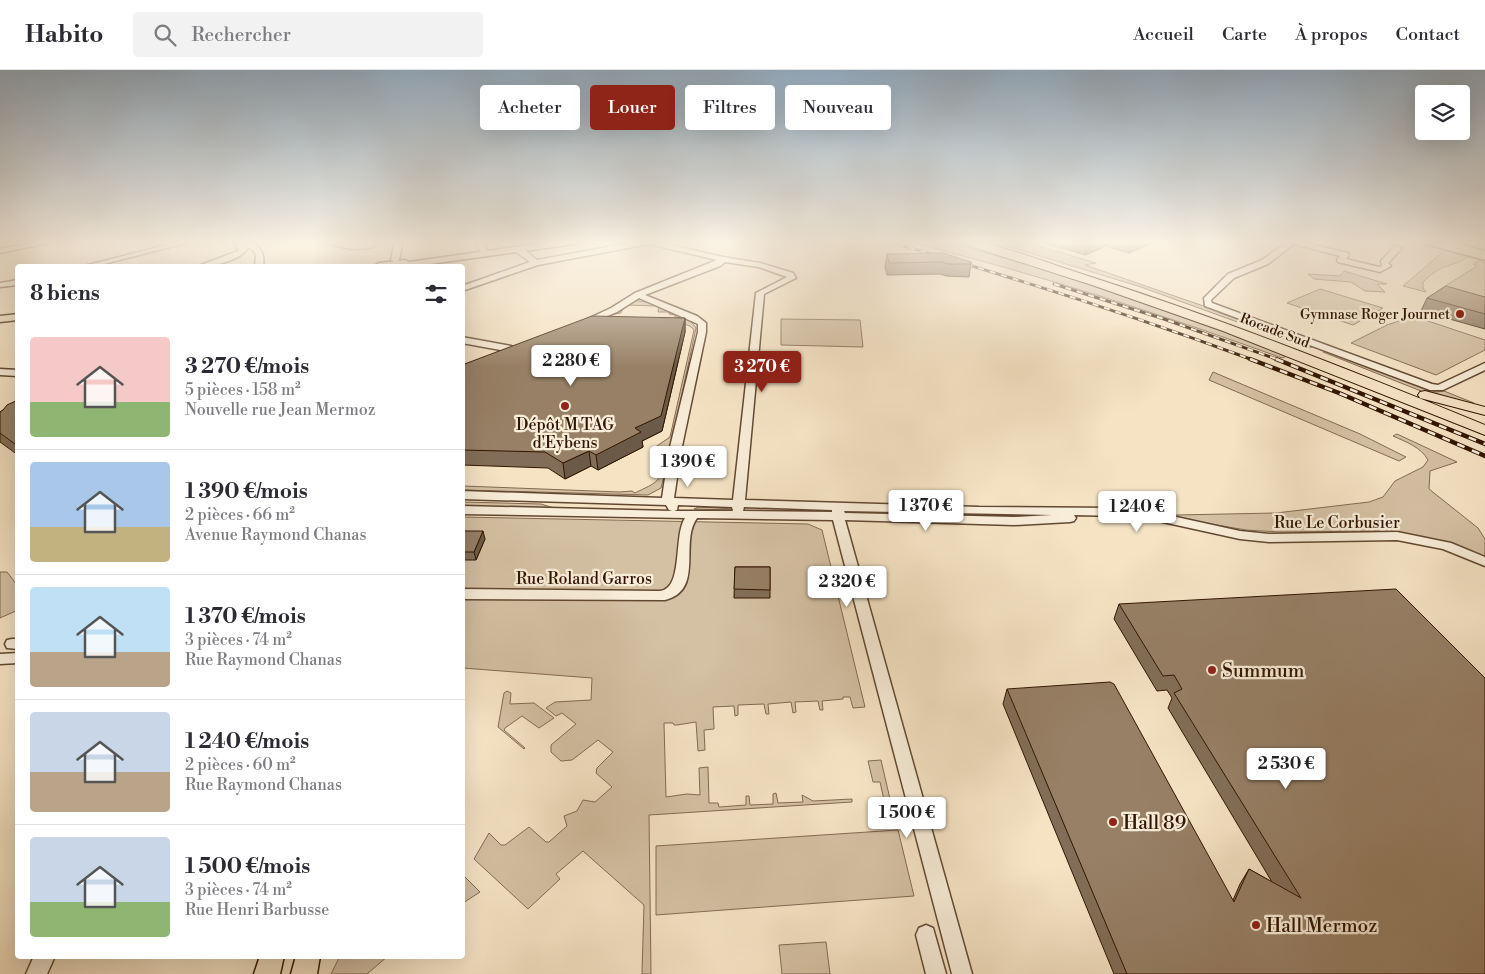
<!DOCTYPE html>
<html lang="fr">
<head>
<meta charset="utf-8">
<style>
	:root { --surface:#fff; --page:#f2f2f3; --text:#2b2b33; --muted:#7c7c81; --line:#e1e1e2; --accent:#8f2418 }
	body { margin:0; font-family:"Libre Bodoni",serif; background:var(--page); color:var(--text); height:100vh; display:flex; flex-direction:column; font-size:19px; white-space:nowrap }
	* { box-sizing:border-box; margin:0 }
	p { font-size:16px; color:var(--muted) }
	.icon { flex:none; width:28px; height:28px; fill:none; stroke:currentColor; stroke-width:2; stroke-linecap:round; stroke-linejoin:round }
	.map { position:relative; flex:1; overflow:hidden }
	.drawer { position:absolute; left:15px; top:194px; width:450px; height:695px; display:flex; flex-direction:column; background:var(--surface); border-radius:5px; box-shadow:0 5px 20px #0002 }
	.drawer>* { flex:none }
	.hud { position:absolute; left:480px; top:15px; width:475px; height:45px; display:flex; gap:10px }
	.buttons { position:absolute; left:1415px; top:15px; display:grid; gap:10px }
	.buttons a { display:grid; place-items:center; width:55px; height:55px; border-radius:5px; background:var(--surface); box-shadow:0 5px 20px #0002; font-size:25px }
	.price { position:absolute; translate:-50% -42px; padding:0 11px; border-radius:5px; background:#fff; color:#222; font-size:16px; line-height:32px; filter:drop-shadow(0 1px 2px #0008) }
	.price::after { content:''; position:absolute; left:50%; top:30px; width:15px; height:11px; margin-left:-8px; background:inherit; clip-path:polygon(0 0,100% 0,50% 100%) }
	.price.on { background:var(--accent); color:#fff }
	ul { padding:0; list-style:none }
	li { display:flex; align-items:center; gap:15px; height:125px; padding:0 15px }
	li+li { border-top:1px solid var(--line) }
	li span { display:grid; place-items:center; flex:none; width:140px; height:100px; border-radius:5px; color:#555 }
	li>.icon { margin-inline-start:auto }
	span .icon { width:60px; height:60px; fill:#fffc; stroke-width:1 }
	li b { font-size:21px }
	h2 { display:flex; justify-content:space-between; align-items:center; height:60px; padding:0 15px; font-size:21px }
	.tag { padding:0 18px; border-radius:5px; background:var(--surface); box-shadow:0 5px 20px #0002; font-size:18px; line-height:45px }
	.tag.on { background:var(--accent); color:#fff }
	header { display:flex; align-items:center; gap:30px; box-sizing:border-box; height:70px; padding:0 25px; background:var(--surface); border-bottom:1px solid var(--line) }
	header strong { font-size:24px }
	nav { display:flex; gap:28px; margin-inline-start:auto; font-size:18px }
	.search { width:350px; height:45px; background:var(--page); display:flex; align-items:center; gap:12px; box-sizing:border-box; padding:0 18px; border-radius:5px; color:var(--muted); font-size:19px }
	.map>svg:first-child { display:block }
</style>
</head>
<body>
<header>
<strong>Habito</strong>
<div class="search"><svg class="icon" aria-label="search" viewBox="0 0 24 24"><circle cx="10" cy="10" r="6"/><path d="M15 15l6 6"/></svg>Rechercher</div>
<nav><a>Accueil</a><a>Carte</a><a>À propos</a><a>Contact</a></nav>
</header>
<div class="map">
<svg width="1485" height="904" viewBox="0 0 1485 904">
	<rect width="100%" height="100%" fill="#f5e3c4"/>
	<filter id="stains"><feTurbulence type="fractalNoise" baseFrequency=".004" numOctaves="4"/><feColorMatrix values="0 0 0 0 .2 0 0 0 0 .09 0 0 0 0 .02 0 0 0 .5 -.17"/></filter>
	<radialGradient id="worn" r=".72"><stop offset=".6" stop-color="#630" stop-opacity="0"/><stop offset="1" stop-color="#630" stop-opacity=".3"/></radialGradient>
	<path fill="#d4c0a3" stroke="#836a52" d="M906 171H943L1051 201 1129 226 1290 285 1282 288C1158 243 1034 203 906 171Z
		M991 171H1021L1096 193 1085 195 1316 275 1309 278 1141 217Z
		M1445 180 1469 186C1462 192 1456 193 1447 196 1438 199 1430 205 1423 212V218L1426 222 1403 216Z
		M1479 191 1485 193V236L1436 222 1477 196 1473 194Z
		M1344 201 1387 214H1377L1385 222 1365 221 1351 212 1314 209 1308 204 1340 206Z
		M1320 219 1383 238 1353 255 1287 233Z
		M632 231C648 229 689 244 696 258L671 376 657 384 652 382 656 379 654 378 670 367 694 260C687 250 667 254 656 254V252H680L682 248 675 247V245L669 244V242H658L659 236 624 235 621 243 609 245Z
		M1413 246 1485 270V280L1436 305 1351 273 1387 255Z
		M781 249 860 250 863 277 781 275Z
		M1329 280 1436 322 1444 321 1474 333 1470 335 1426 323 1323 282Z
		M1213 302 1360 364 1406 387 1399 391 1209 310Z
		M1397 364 1457 392 1430 401 1429 419 1478 458 1485 469V486L1416 466 1377 461 1278 462 1246 460 1175 448 1176 445 1276 443 1369 432 1383 427 1395 411 1423 397 1428 390C1421 377 1406 372 1393 366Z
		M665 384 669 386 661 418 648 425 463 420V416L620 422 632 421 635 423C657 412 663 412 664 386Z
		M463 432 541 434 557 439 463 438Z
		M749 436 806 438 808 440 801 442 694 439 699 437 735 439Z
		M462 447 808 454 822 460 865 637 853 638 850 627H843V629L822 631 823 640H820L818 631 795 632 796 642 793 643 791 632 768 634 769 644H766L764 634 738 635V645L735 646 734 636 713 637 714 659 704 660 705 680 698 681 696 652 677 655H674L673 653H664L666 727 687 724 700 725 699 698 708 697 709 733H718L719 737 746 735V726H749L750 735 773 734V724L776 723 778 733 803 732 802 725 813 731 852 729V732L649 745 651 904H642L644 835 583 781 556 804 560 809 528 839 474 789 489 763 501 775H505L529 757 546 772H549L567 756 564 746 577 741 583 730 595 732 612 717 596 703 597 698 613 682 598 670 572 690 561 691 551 682V675L576 654 562 643 556 646 546 638 555 632 591 630 592 608 463 598Z
		M0 502H7L17 515 18 540 0 548Z
		M507 621 511 623 510 634 534 633 554 648 539 658 522 646 505 658 504 660 525 678 524 679 498 657 504 623Z
		M881 690 890 729 884 730 880 712H873L868 691Z
		M898 760 914 826 656 845V776Z
		M463 805 480 822 463 833Z
		M826 872 830 904H782L779 875Z
		M340 886H388L367 904H331Z"/>
	<g fill="none" stroke-linecap="round" stroke-linejoin="round">
		<g stroke="#634831" stroke-width="3">
			<path id="minor" d="M43 171H58L0 183V179Z
				M182 171 190 172 96 196H84Z
				M235 171C253 170 266 177 263 196H255L256 185 253 180Z
				M326 171H375L373 177C358 181 339 179 326 171Z
				M395 171H403L399 190 395 192 391 190Z
				M475 171H483L489 184 488 186H482Z
				M640 171H653L723 187 760 193 793 203 796 208 764 224 745 430 979 437 1119 438 1149 441 1240 461 1269 464 1397 462 1451 473 1485 487V496L1443 479 1397 470 1269 472 1240 469 1149 449 1119 446 1074 445 1076 448 1074 451 1070 452 1014 455 845 450 972 904H952L833 450 697 448C679 473 705 520 665 530L462 529V519L659 521C684 520 673 466 685 448L462 444V436L672 441 669 440 666 435 462 429V421L662 428 669 381 698 262V254L639 228 617 242 588 254 585 255 581 252 611 238 635 223 717 190 649 174 538 195 462 221V216L530 192 515 181V177H521L537 190ZM725 192 759 197 787 207 756 223 733 430 674 428 681 381 706 262V253L697 246 645 225 720 196ZM678 435 732 437 733 441H674L677 440ZM744 437 832 440V442L743 441ZM844 441 1052 445 1014 447 845 443Z
				M1289 171H1298L1348 183 1349 185 1346 189 1379 197 1382 196 1381 191 1395 176 1402 178 1388 193 1391 196 1380 202 1338 192 1337 190 1340 186 1294 174 1268 194 1234 208 1211 230 1212 233 1432 314 1438 315 1485 293V300L1443 320H1430L1205 236 1204 228 1228 204 1262 190Z
				M1433 171H1445L1485 181V185Z
				M236 174 247 176 248 178C240 191 212 197 198 196L238 181 240 179 236 178Z
				M18 210V215L0 217V213Z
				M462 267 511 276 516 279 511 282 462 273Z
				M0 299 18 300V306L0 305Z
				M12 569H18V579L7 578 5 574 7 570Z
				M18 583V593L0 594V584Z
				M926 855 933 858 946 904H926L916 865 919 858Z
				M34 886H55L47 904H26Z"/>
		</g>
		<g stroke="#321500" stroke-width="3">
			<path id="major" d="M557 171H579L575 174 415 196H374L379 193 405 190 409 192Z
				M1421 171H1435L1485 184V190L1422 173Z
				M18 244V250L0 252V246Z
				M260 886H284L280 904H254Z
				M296 886H320L317 904H291Z"/>
		</g>
		<g stroke="#321500" stroke-width="2">
			<path id="highway" d="M959 171C991 170 1047 193 1079 203 1217 247 1351 300 1485 355V365L1223 261 1092 215 960 173Z
				M1425 321 1485 337V345L1420 328 1418 325 1420 322Z"/>
		</g>
		<use href="#minor" fill="#f8edd9" fill-rule="evenodd"/>
		<use href="#major" fill="#f5e3c4" fill-rule="evenodd"/>
		<use href="#highway" fill="#f5e3c4" fill-rule="evenodd"/>
		<g stroke="#321500" stroke-width="3">
			<path id="rail-far1" d="M886 171C1010 206 1132 245 1253 290
				M1054 214 1164 249 1279 290"/>
		</g>
		<g stroke="#321500" stroke-width="4.5">
			<path id="rail" d="M1250 289 1339 323 1485 386
				M1276 289 1485 374"/>
		</g>
		<use href="#rail-far1" stroke="#f8edd9" stroke-width="2" stroke-dasharray="6" stroke-linecap="butt"/>
		<use href="#rail" stroke="#f8edd9" stroke-width="2.5" stroke-dasharray="8" stroke-linecap="butt"/>
	</g>
	<path fill="#826e58" stroke="#321500" d="M1039 171H1156L1129 183 1106 176 1085 185Z
		M887 184 971 192 969 207 946 206 940 204 887 205 885 197Z
		M1485 227V259L1421 241 1427 228Z
		M685 248V262L662 361 642 371 643 377 598 400 591 396 565 409 548 398 462 395V295Z
		M18 330V385L0 372V342Z
		M462 461 485 469 476 490H462Z
		M735 497H770V528H734Z
		M1119 534 1485 904H1114L1003 634 1007 619 1233 830 1240 814 1249 799 1272 812 1168 638 1172 628 1167 620 1157 621 1114 549Z"/>
	<path fill="#6a5a47" stroke="#321500" d="M1099 171H1107L1106 176 1085 185 1087 176Z
		M1138 171H1156L1129 183 1131 174Z
		M685 248V262L662 361 642 371 643 377 598 400 596 385Z
		M589 381 591 396 565 409 563 393Z
		M483 461 485 469 476 490 474 482Z"/>
	<path fill="#978066" stroke="#321500" d="M1069 171H1099L1087 176Z
		M1121 171H1138L1131 174Z
		M943 183 971 192V194H948L942 192 889 193 887 184Z
		M1446 216 1485 227V244L1427 228Z
		M592 246 685 248 661 346 635 358 641 362 596 385 589 381 563 393 545 382 462 380V295Z
		M18 330V374H15L0 363V342L3 340 7 335Z
		M462 461H483L474 482H462Z
		M735 497H770V520L734 519Z
		M1396 519 1485 608V904H1127L1007 619 1110 612 1114 614 1234 832 1249 799 1301 828 1174 623 1182 619 1174 605 1163 606 1119 534Z"/>
	<linearGradient id="sky" x2="0" y2="1"><stop stop-color="#93abbf"/><stop offset="0.58" stop-color="#faf2e4"/><stop offset="1" stop-color="#faf2e4" stop-opacity="0"/></linearGradient>
	<rect width="1485" height="297" fill="url(#sky)"/>
	<g fill="#8f2418" stroke="#f8edd9" stroke-width="2">
		<circle cx="1460" cy="244" r="5"/>
		<circle cx="565" cy="336" r="5"/>
		<circle cx="1212" cy="600" r="5"/>
		<circle cx="1113" cy="752" r="5"/>
		<circle cx="1256" cy="855" r="5"/>
	</g>
	<g text-anchor="middle" stroke-width="4.5" stroke-linejoin="round" paint-order="stroke">
		<g font-size="14" fill="#321500" stroke="#f8edd9" text-anchor="end">
			<text x="1450" y="249">Gymnase Roger Journet</text>
		</g>
		<g font-size="14" fill="#321500" stroke="#f8edd9">
			<text transform="translate(1275 260) rotate(21)" y="5">Rocade Sud</text>
		</g>
		<g font-size="16" fill="#321500" stroke="#f8edd9">
			<text x="565" y="360">Dépôt M TAG<tspan x="565" dy="18">d'Eybens</tspan></text>
		</g>
		<g font-size="16" fill="#321500" stroke="#f8edd9">
			<text x="1337" y="458">Rue Le Corbusier</text>
			<text x="584" y="514">Rue Roland Garros</text>
		</g>
		<g font-size="19" fill="#321500" stroke="#f8edd9" text-anchor="start">
			<text x="1222" y="607">Summum</text>
			<text x="1123" y="759">Hall 89</text>
			<text x="1266" y="862">Hall Mermoz</text>
		</g>
	</g>
	<rect width="100%" height="100%" filter="url(#stains)"/>
	<rect width="100%" height="100%" fill="url(#worn)"/>
</svg>
<div class="buttons">
<a><svg class="icon" aria-label="layers" viewBox="0 0 24 24"><path d="M12 4l9 5-9 5-9-5zM3 14l9 5 9-5"/></svg></a>
</div>
<b class="price" style="left:571px;top:317px">2 280 €</b>
<b class="price on" style="left:762px;top:323px">3 270 €</b>
<b class="price" style="left:688px;top:418px">1 390 €</b>
<b class="price" style="left:926px;top:462px">1 370 €</b>
<b class="price" style="left:1137px;top:463px">1 240 €</b>
<b class="price" style="left:847px;top:538px">2 320 €</b>
<b class="price" style="left:1286px;top:720px">2 530 €</b>
<b class="price" style="left:907px;top:769px">1 500 €</b>
<div class="hud">
<a class="tag">Acheter</a>
<a class="tag on">Louer</a>
<a class="tag">Filtres</a>
<a class="tag">Nouveau</a>
</div>
<section class="drawer">
<h2>8 biens<svg class="icon" aria-label="filters" viewBox="0 0 24 24"><path d="M4 7h16M4 17h16"/><circle cx="9" cy="7" r="2"/><circle cx="15" cy="17" r="2"/></svg></h2>
<ul>
<li><span style="background:linear-gradient(#f6c9c9 65%,#8fb573 0)"><svg class="icon" aria-label="home" viewBox="0 0 24 24"><path d="M3 11l9-7 9 7M6 9v11h12V9"/></svg></span><div><b>3 270 €/mois</b><p>5 pièces · 158 m²</p><p>Nouvelle rue Jean Mermoz</p></div></li>
<li><span style="background:linear-gradient(#a9c7e8 65%,#c2b280 0)"><svg class="icon" aria-label="home" viewBox="0 0 24 24"><path d="M3 11l9-7 9 7M6 9v11h12V9"/></svg></span><div><b>1 390 €/mois</b><p>2 pièces · 66 m²</p><p>Avenue Raymond Chanas</p></div></li>
<li><span style="background:linear-gradient(#bfe0f5 65%,#b9a48a 0)"><svg class="icon" aria-label="home" viewBox="0 0 24 24"><path d="M3 11l9-7 9 7M6 9v11h12V9"/></svg></span><div><b>1 370 €/mois</b><p>3 pièces · 74 m²</p><p>Rue Raymond Chanas</p></div></li>
<li><span style="background:linear-gradient(#c9d6e8 60%,#b9a48a 0)"><svg class="icon" aria-label="home" viewBox="0 0 24 24"><path d="M3 11l9-7 9 7M6 9v11h12V9"/></svg></span><div><b>1 240 €/mois</b><p>2 pièces · 60 m²</p><p>Rue Raymond Chanas</p></div></li>
<li><span style="background:linear-gradient(#c9d6e8 65%,#8fb573 0)"><svg class="icon" aria-label="home" viewBox="0 0 24 24"><path d="M3 11l9-7 9 7M6 9v11h12V9"/></svg></span><div><b>1 500 €/mois</b><p>3 pièces · 74 m²</p><p>Rue Henri Barbusse</p></div></li>
</ul>
</section>
</div>
</body>
</html>
